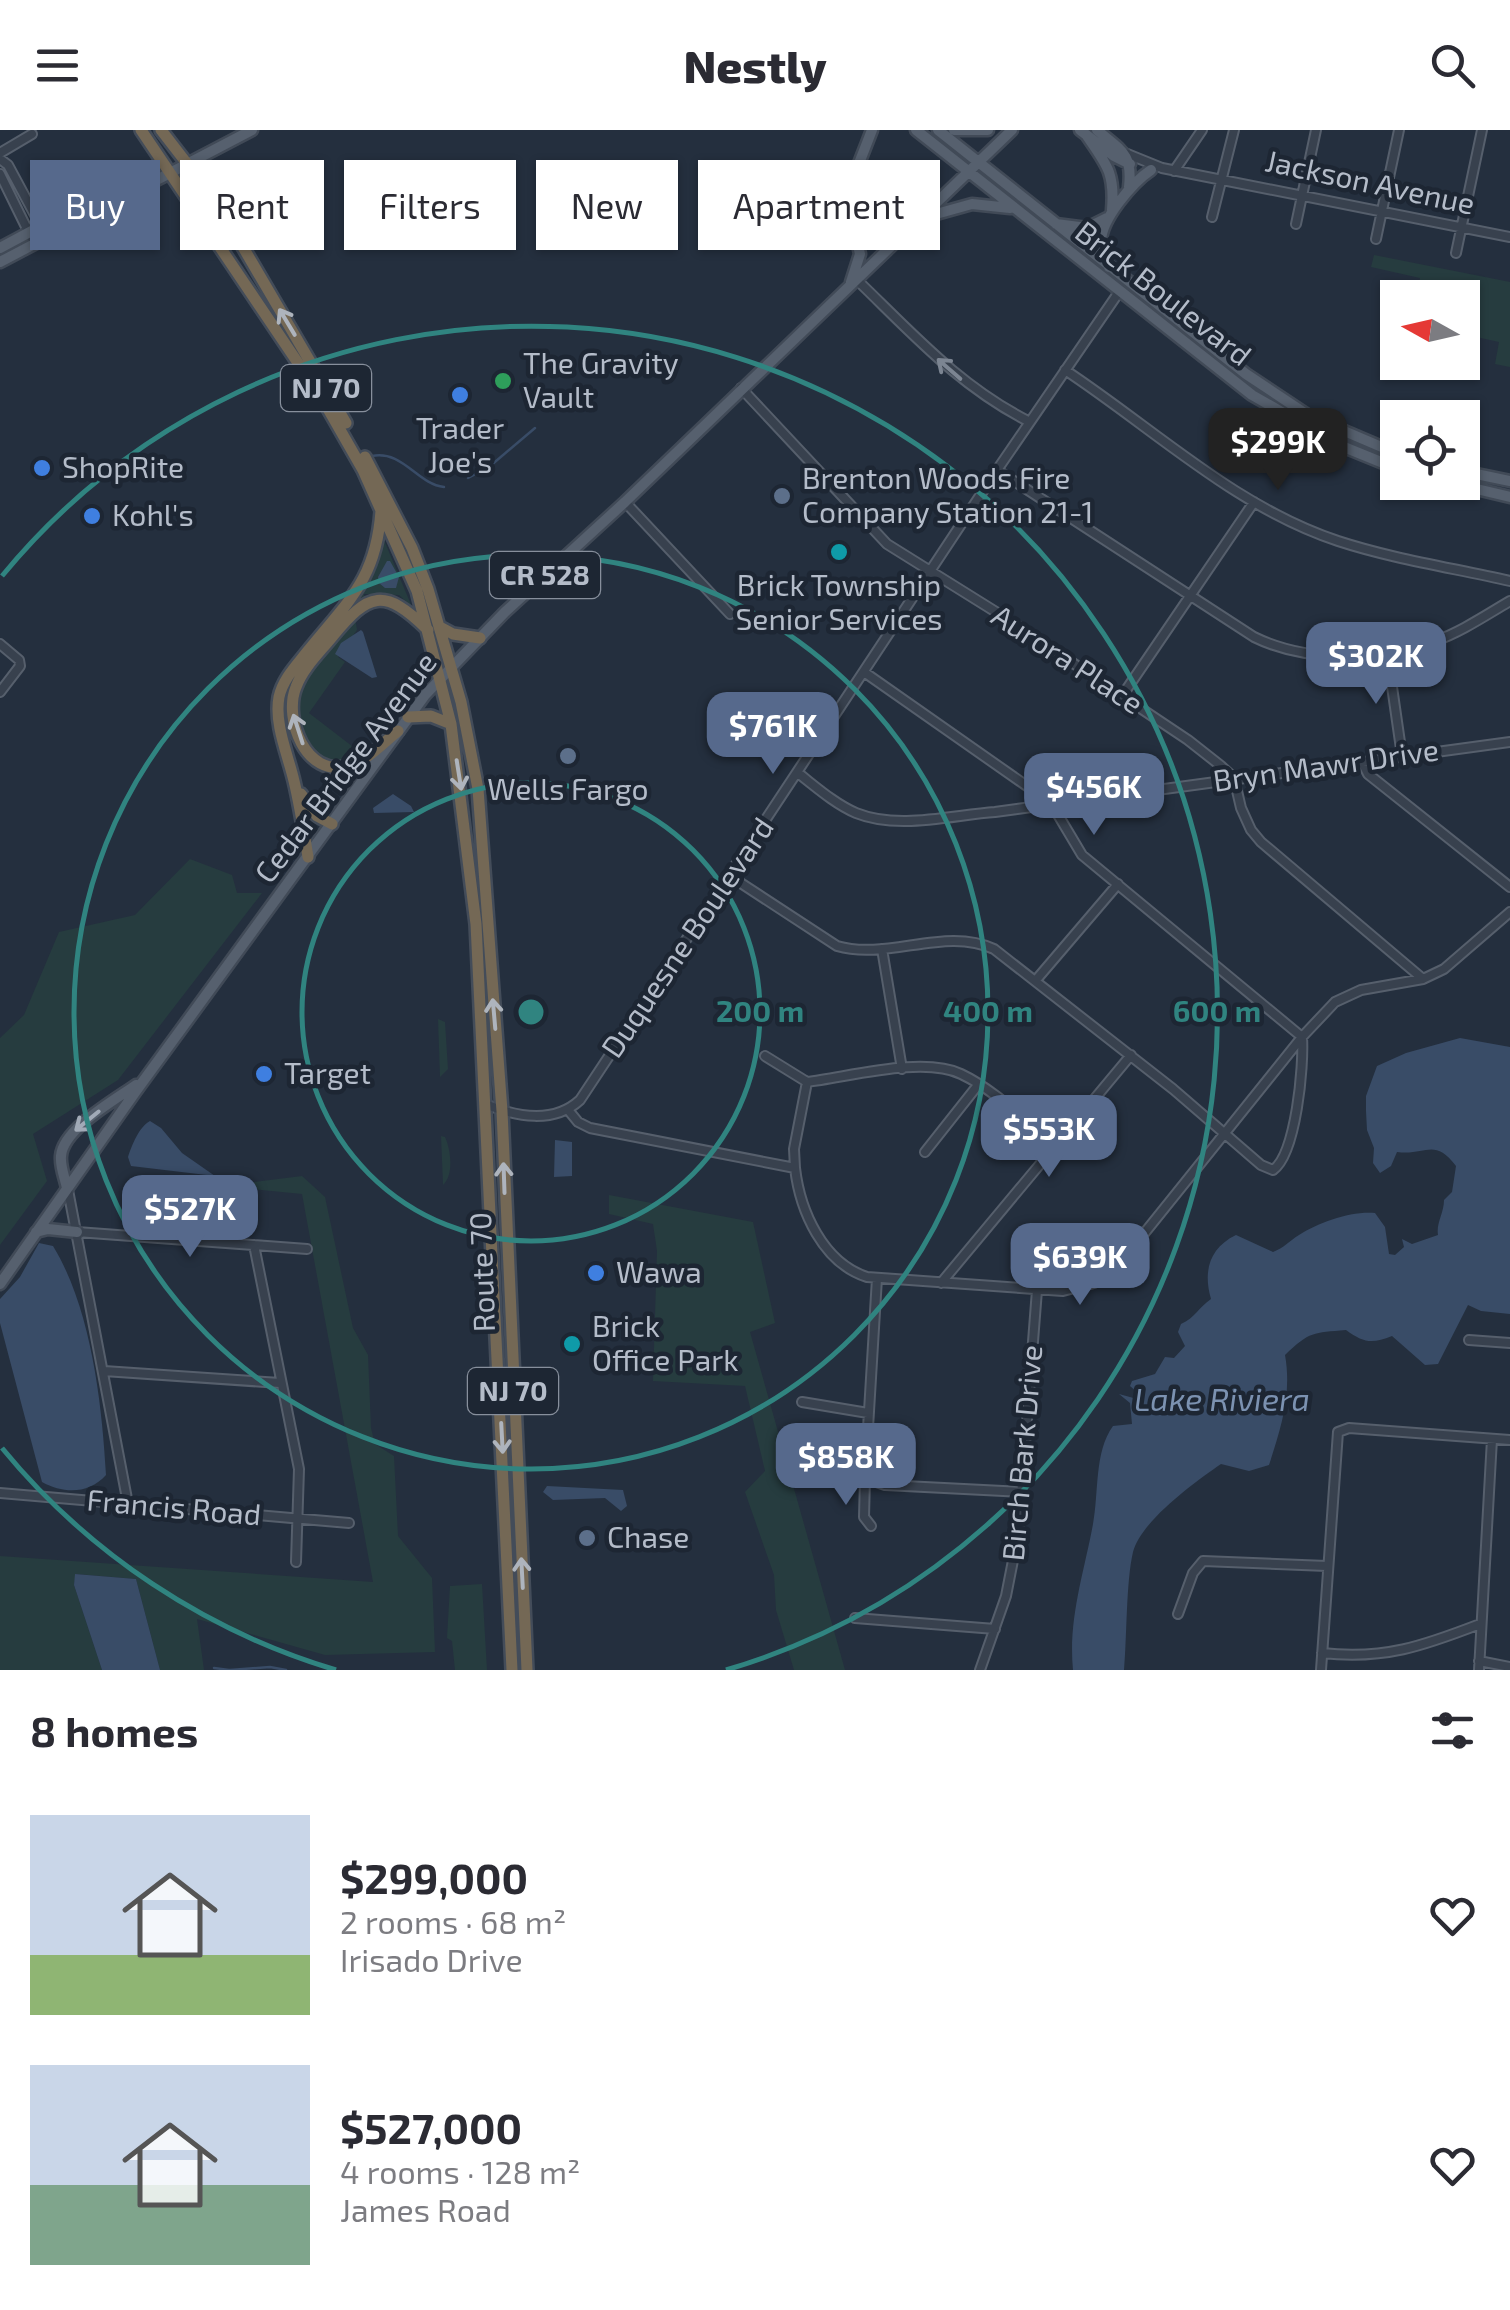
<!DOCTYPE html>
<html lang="en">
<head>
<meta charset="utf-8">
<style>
	:root { --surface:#fff; --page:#f7f7f7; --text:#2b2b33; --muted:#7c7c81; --accent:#56698c }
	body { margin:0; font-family:"Exo 2",sans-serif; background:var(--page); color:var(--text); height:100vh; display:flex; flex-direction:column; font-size:38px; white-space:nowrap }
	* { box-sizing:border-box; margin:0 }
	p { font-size:32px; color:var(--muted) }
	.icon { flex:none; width:55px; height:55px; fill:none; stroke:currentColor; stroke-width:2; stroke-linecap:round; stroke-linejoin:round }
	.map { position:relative; height:1540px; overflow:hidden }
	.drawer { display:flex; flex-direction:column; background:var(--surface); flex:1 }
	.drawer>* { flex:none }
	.top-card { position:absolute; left:30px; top:30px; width:1000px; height:90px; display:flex; gap:20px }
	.needle { width:65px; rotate:278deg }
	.fabs { position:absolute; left:1380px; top:150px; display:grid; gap:20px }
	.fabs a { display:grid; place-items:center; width:100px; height:100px; border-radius:0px; background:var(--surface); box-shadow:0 2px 8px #0004; font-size:50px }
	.price { position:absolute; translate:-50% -85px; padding:0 22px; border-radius:20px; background:var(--accent); color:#fff; font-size:32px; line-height:65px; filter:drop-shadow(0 2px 5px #0008) }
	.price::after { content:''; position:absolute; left:50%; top:60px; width:30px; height:22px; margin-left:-15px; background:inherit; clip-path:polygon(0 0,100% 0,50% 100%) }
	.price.current { background:#222; color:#fff }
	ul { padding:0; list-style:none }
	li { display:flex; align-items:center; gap:30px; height:250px; padding:0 30px }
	li span { display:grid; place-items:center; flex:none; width:280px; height:200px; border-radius:0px; color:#555 }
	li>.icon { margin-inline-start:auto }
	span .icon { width:120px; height:120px; fill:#fffc; stroke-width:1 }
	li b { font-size:42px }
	h2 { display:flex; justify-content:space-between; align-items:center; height:120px; padding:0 30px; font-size:42px }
	.pill { padding:0 35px; border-radius:0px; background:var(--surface); box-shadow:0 2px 8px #0004; font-size:35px; line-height:90px }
	.pill.current { background:var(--accent); color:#fff }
	header { display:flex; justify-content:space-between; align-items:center; height:130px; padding:0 30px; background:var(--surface); font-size:45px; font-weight:800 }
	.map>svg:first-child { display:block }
</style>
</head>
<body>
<header><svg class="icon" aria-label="menu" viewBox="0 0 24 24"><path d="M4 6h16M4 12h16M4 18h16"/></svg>Nestly<svg class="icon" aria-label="search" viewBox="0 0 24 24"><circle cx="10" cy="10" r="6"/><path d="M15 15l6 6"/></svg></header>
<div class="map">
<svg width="1510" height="1540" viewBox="0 0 1510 1540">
	<rect width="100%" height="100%" fill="#242f3e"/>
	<path fill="#263c3f" d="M1374 125 1510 152V237L1495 234 1499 212 1463 204 1462 168 1416 167 1420 148 1371 137Z
		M384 410 412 477 399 465 364 464 365 469 352 478 311 522 370 450Z
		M355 487 357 500 338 527 345 532 309 583 361 623C321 654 288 599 299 562 308 534 337 509 355 487Z
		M190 729 232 745 237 763H262L118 950 33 1004 47 1051 0 1115V908L24 885 59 802 135 785Z
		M438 889 445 892 448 939 440 947Z
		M441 1006 445 1007C451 1020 454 1045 443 1055Z
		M302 1046 325 1067 353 1198 368 1225 371 1298 375 1314 394 1326 398 1406 432 1448 435 1522 325 1525 197 1489 204 1540H160L136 1449 76 1444 74 1455 102 1540H0V1426L373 1452 302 1064 222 1056Z
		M609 1065 753 1092 775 1193 750 1202 845 1540H794L776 1480 774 1445 745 1362 765 1341 745 1256 653 1251 657 1121 653 1094 609 1084Z
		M482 1454 487 1540H455L452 1511 447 1508 450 1456Z"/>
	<path fill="#394c67" d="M387 431H390L399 447 396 458H385L379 453 378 447Z
		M361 500 363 502 377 547 372 548 335 524 341 513Z
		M393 664 411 676 414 682 374 683 373 678Z
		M1460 908 1510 917V1184L1481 1181 1468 1175 1438 1234 1425 1235 1392 1206C1372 1214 1364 1213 1346 1200 1313 1203 1310 1201 1285 1225 1292 1264 1281 1298 1269 1335L1249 1341 1221 1334C1195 1352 1141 1391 1133 1422 1126 1452 1127 1507 1124 1540H1073C1068 1489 1084 1443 1093 1394 1099 1363 1094 1322 1113 1296L1132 1294 1130 1273 1119 1264 1137 1269 1138 1263 1130 1256 1132 1251 1155 1244 1165 1227 1174 1228 1185 1216 1178 1202 1181 1194C1195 1188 1199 1177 1211 1169 1203 1142 1209 1118 1236 1105L1273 1122C1284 1118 1289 1111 1299 1105 1320 1092 1350 1081 1375 1083L1385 1097 1389 1124 1395 1125 1404 1117 1402 1109 1412 1114 1438 1105C1436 1093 1444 1083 1444 1070L1452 1062 1456 1036C1434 1007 1426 1026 1397 1022L1391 1036 1380 1043 1373 1033 1374 1018 1367 1000 1366 981V966L1377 936 1406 923Z
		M150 991 161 998 182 1023 215 1046 131 1036 128 1027C132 1015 139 997 150 991Z
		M555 1010 572 1012V1046L554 1047Z
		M39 1113 53 1116C91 1178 102 1273 106 1345 89 1364 64 1364 42 1352L0 1193V1169L20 1147Z
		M547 1356 623 1360 627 1376 621 1381 605 1368 553 1370 543 1362Z
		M75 1444 136 1449 160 1540H102L74 1455Z"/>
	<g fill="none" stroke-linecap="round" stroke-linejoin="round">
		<path stroke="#394c67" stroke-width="2.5" d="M372 326C403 320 417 354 444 357
			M468 348 489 337 535 298
			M214 1538 229 1540
			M230 1540 270 1537 286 1540"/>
		<g stroke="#565f6c" stroke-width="12">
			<path id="minor" d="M0 23 32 4
				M1125 23 1162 38 1510 107
				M0 29 8 35 43 100
				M1174 41 1202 0
				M0 44 31 107
				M1212 87 1234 0
				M1296 94 1316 0
				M1376 109 1399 0
				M1456 123 1482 0
				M857 150C913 204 960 257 1030 292
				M1065 240C1153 298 1235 377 1338 411 1393 429 1453 438 1510 451
				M741 258 887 414 1004 487 1188 610 1221 636 1234 648 1241 678 1251 700 1261 712 1423 849
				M997 340 1254 507C1307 533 1379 531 1435 511 1461 502 1486 485 1510 471
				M625 372 730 484
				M0 514 19 530 20 536 0 562
				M1387 522 1402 626
				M1122 566 1254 372
				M1362 632 1368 644 1510 757
				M798 643C816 657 835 674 856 683 898 700 952 685 995 682L1510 612
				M730 746 837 816C888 831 945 796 994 819L1173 959 1261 1035 1273 1040C1296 1024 1304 936 1302 907L1082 725 1051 673 864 542
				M882 819 902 939
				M1036 850 1118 754
				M765 926 807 952
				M807 952C849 947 923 926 961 944 995 960 1026 992 1055 1015
				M485 974C516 987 554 994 580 970L997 340 1119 162
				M569 981 578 992 590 998 795 1038C800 1081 823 1133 867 1147L1063 1161 1094 1153 1111 1141 1130 1121 1302 907 1335 872 1361 860 1423 849 1444 839 1510 782
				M925 1022 978 955
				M795 1038 794 1019 807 952
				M68 1060 128 1374
				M77 1102 307 1119
				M254 1115 299 1339 296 1432
				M877 1148 865 1348 885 1355 1021 1362
				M941 1153 1131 925
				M1469 1210 1510 1213
				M104 1241 280 1253
				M802 1272 868 1283
				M865 1348 864 1387 871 1396
				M0 1363 349 1393
				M1178 1484 1193 1443 1203 1431 1327 1436
				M855 1488 995 1499
				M1322 1523C1384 1530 1423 1516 1480 1494
				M1479 1531 1510 1537
				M980 1540 1006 1466 1018 1405 1037 1160
				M1321 1540 1338 1302 1349 1298 1510 1310
				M1479 1540 1492 1309"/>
		</g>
		<g stroke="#414a57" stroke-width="15">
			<path id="major" d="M916 0 1252 265 1339 315 1398 339
				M938 0 1246 244 1309 286 1398 324
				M954 0H988
				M1080 0 1114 26 1130 34
				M1097 0C1120 20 1133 23 1129 57
				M1087 6C1107 35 1115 43 1112 80
				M929 86 972 74 1010 78
				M1056 94 1087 98 1107 88
				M857 98 874 108H901
				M0 118 41 96 100 73
				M0 132 252 0
				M1109 137C1106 129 1102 121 1101 113 1100 90 1133 52 1151 40
				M851 152 860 124 850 80 849 59 872 0
				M1462 341 1510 351
				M1447 352 1510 367
				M67 1058C65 1048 60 1037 61 1026 63 999 115 970 136 955
				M36 1102 48 1099 77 1102
				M0 1154 136 961 425 565 505 482 625 372 1012 0"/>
		</g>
		<g stroke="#434c59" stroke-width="16">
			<path id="highway" d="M141 0 323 270 363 340 417 461 451 594 476 794 512 1540
				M161 0 216 71 346 293
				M365 327 412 418 428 459 461 572 478 659 502 981 527 1540
				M440 497 453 504 480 508
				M408 587 431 586 451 594
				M398 601C383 613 367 631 348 636 306 648 283 589 296 557 303 538 319 523 332 507 369 462 384 457 428 500
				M301 664 317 686 332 694
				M308 727C304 702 300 676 294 651 288 625 274 594 279 567 283 549 296 536 307 522 348 471 376 450 381 381"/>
		</g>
		<use href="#minor" stroke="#38414e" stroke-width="8"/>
		<use href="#major" stroke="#56606e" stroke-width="10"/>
		<use href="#highway" stroke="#746855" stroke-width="11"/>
	</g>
	<defs><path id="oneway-shaft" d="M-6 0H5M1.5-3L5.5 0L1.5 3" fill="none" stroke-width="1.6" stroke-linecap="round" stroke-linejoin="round" transform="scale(2.5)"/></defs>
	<g stroke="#aeb4bd">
		<use href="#oneway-shaft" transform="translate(287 192) rotate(-121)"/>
		<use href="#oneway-shaft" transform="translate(298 599) rotate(-108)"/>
		<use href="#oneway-shaft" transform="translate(459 645) rotate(81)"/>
		<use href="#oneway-shaft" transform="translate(494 884) rotate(-95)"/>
		<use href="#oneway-shaft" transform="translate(504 1048) rotate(-92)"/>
		<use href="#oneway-shaft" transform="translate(502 1308) rotate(87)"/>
		<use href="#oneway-shaft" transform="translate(522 1443) rotate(-93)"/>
	</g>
	<use stroke="#7c8592" href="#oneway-shaft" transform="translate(949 239) rotate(-139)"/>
	<use stroke="#a1aab7" href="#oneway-shaft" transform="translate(87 991) rotate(141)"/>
	<g fill="none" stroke="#308480" stroke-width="5">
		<circle cx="531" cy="882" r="229"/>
		<circle cx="531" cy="882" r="457"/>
		<path d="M336 1540A686 686 0 0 1 2 1318M2 446A686 686 0 1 1 726 1540"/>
	</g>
	<circle fill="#2e9e5b" stroke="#1d2633" stroke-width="4" cx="503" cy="251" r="10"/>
	<g fill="#3f7fe0" stroke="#1d2633" stroke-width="4">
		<circle cx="460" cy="265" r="10"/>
		<circle cx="42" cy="338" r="10"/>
		<circle cx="92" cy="386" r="10"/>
		<circle cx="264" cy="944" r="10"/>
		<circle cx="596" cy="1143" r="10"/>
	</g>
	<g fill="#5c6f8a" stroke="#1d2633" stroke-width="4">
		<circle cx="782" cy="366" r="10"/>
		<circle cx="568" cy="626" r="10"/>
		<circle cx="587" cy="1408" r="10"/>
	</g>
	<g fill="#0f9aa8" stroke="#1d2633" stroke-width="4">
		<circle cx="839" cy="422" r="10"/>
		<circle cx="572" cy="1214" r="10"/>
	</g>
	<g text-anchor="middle" stroke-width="9" stroke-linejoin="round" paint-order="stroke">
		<g fill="#1d2633" stroke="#878f9c" stroke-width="2.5">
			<rect x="281" y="235" width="90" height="46" rx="8"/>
			<rect x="490" y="422" width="110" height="46" rx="8"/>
			<rect x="468" y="1238" width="90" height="46" rx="8"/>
		</g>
		<g font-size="28" font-weight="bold" fill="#b4bcc9">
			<text x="326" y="268">NJ 70</text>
			<text x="545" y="455">CR 528</text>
			<text x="513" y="1271">NJ 70</text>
		</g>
		<g font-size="30" fill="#b4bcc9" stroke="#1d2633">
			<text transform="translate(1370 53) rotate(12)" y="10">Jackson Avenue</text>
			<text transform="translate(1163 164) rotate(38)" y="10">Brick Boulevard</text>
			<text transform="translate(1067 530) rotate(33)" y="10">Aurora Place</text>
			<text transform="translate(1326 636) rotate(-8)" y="10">Bryn Mawr Drive</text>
			<text transform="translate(346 638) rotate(-53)" y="10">Cedar Bridge Avenue</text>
			<text transform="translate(688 808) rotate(-56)" y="10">Duquesne Boulevard</text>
			<text transform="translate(483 1142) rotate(-92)" y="10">Route 70</text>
			<text transform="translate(1023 1323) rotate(-85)" y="10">Birch Bark Drive</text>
			<text transform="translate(174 1378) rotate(5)" y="10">Francis Road</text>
		</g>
		<g font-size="30" fill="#b4bcc9" stroke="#1d2633" text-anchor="start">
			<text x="523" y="244">The Gravity<tspan x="523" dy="34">Vault</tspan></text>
			<text x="460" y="309" text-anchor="middle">Trader<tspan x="460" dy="34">Joe's</tspan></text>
			<text x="62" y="348">ShopRite</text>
			<text x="802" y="359">Brenton Woods Fire<tspan x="802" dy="34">Company Station 21-1</tspan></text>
			<text x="112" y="396">Kohl's</text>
			<text x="839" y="466" text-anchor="middle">Brick Township<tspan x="839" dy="34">Senior Services</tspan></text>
			<text x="568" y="670" text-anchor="middle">Wells Fargo</text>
			<text x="284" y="954">Target</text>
			<text x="616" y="1153">Wawa</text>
			<text x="592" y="1207">Brick<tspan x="592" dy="34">Office Park</tspan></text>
			<text x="607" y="1418">Chase</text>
		</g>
		<g font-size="32" font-style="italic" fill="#7c92b1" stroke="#1d2633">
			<text x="1222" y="1281">Lake Riviera</text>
		</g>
	</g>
	<circle cx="531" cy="882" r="15" fill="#308480" stroke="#1d2633" stroke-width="5"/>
	<g font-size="30" text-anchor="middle" font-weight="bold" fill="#308480" stroke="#1d2633" stroke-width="9" stroke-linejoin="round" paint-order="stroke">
		<text x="760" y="892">200 m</text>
		<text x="988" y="892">400 m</text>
		<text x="1217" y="892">600 m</text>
	</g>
</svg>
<div class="fabs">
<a><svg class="needle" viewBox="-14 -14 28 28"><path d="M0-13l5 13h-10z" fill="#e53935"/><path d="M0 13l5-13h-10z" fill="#7c7c81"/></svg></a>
<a><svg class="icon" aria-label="locate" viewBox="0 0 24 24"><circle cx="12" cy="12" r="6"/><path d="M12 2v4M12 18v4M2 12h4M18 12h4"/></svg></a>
</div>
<b class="price current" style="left:1278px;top:363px">$299K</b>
<b class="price" style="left:1376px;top:577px">$302K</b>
<b class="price" style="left:773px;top:647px">$761K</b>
<b class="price" style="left:1094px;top:708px">$456K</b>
<b class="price" style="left:1049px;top:1050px">$553K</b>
<b class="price" style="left:190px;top:1130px">$527K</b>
<b class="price" style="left:1080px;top:1178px">$639K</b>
<b class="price" style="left:846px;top:1378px">$858K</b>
<div class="top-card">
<a class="pill current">Buy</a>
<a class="pill">Rent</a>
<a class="pill">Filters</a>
<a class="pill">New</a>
<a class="pill">Apartment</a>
</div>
</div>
<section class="drawer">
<h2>8 homes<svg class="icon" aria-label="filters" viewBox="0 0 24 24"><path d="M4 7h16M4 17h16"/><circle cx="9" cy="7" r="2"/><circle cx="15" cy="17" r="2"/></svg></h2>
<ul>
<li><span style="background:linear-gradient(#c9d6e8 70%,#8fb573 0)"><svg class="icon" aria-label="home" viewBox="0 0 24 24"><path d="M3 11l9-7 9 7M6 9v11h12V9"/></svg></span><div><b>$299,000</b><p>2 rooms · 68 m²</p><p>Irisado Drive</p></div><svg class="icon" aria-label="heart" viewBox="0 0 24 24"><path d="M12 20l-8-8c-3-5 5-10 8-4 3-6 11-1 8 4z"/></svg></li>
<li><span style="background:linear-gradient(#c9d6e8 60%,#7fa58c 0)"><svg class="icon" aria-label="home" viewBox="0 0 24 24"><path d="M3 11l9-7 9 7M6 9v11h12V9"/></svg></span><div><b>$527,000</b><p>4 rooms · 128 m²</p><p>James Road</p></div><svg class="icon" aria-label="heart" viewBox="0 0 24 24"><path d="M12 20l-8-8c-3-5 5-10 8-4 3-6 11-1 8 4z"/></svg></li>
</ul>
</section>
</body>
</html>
